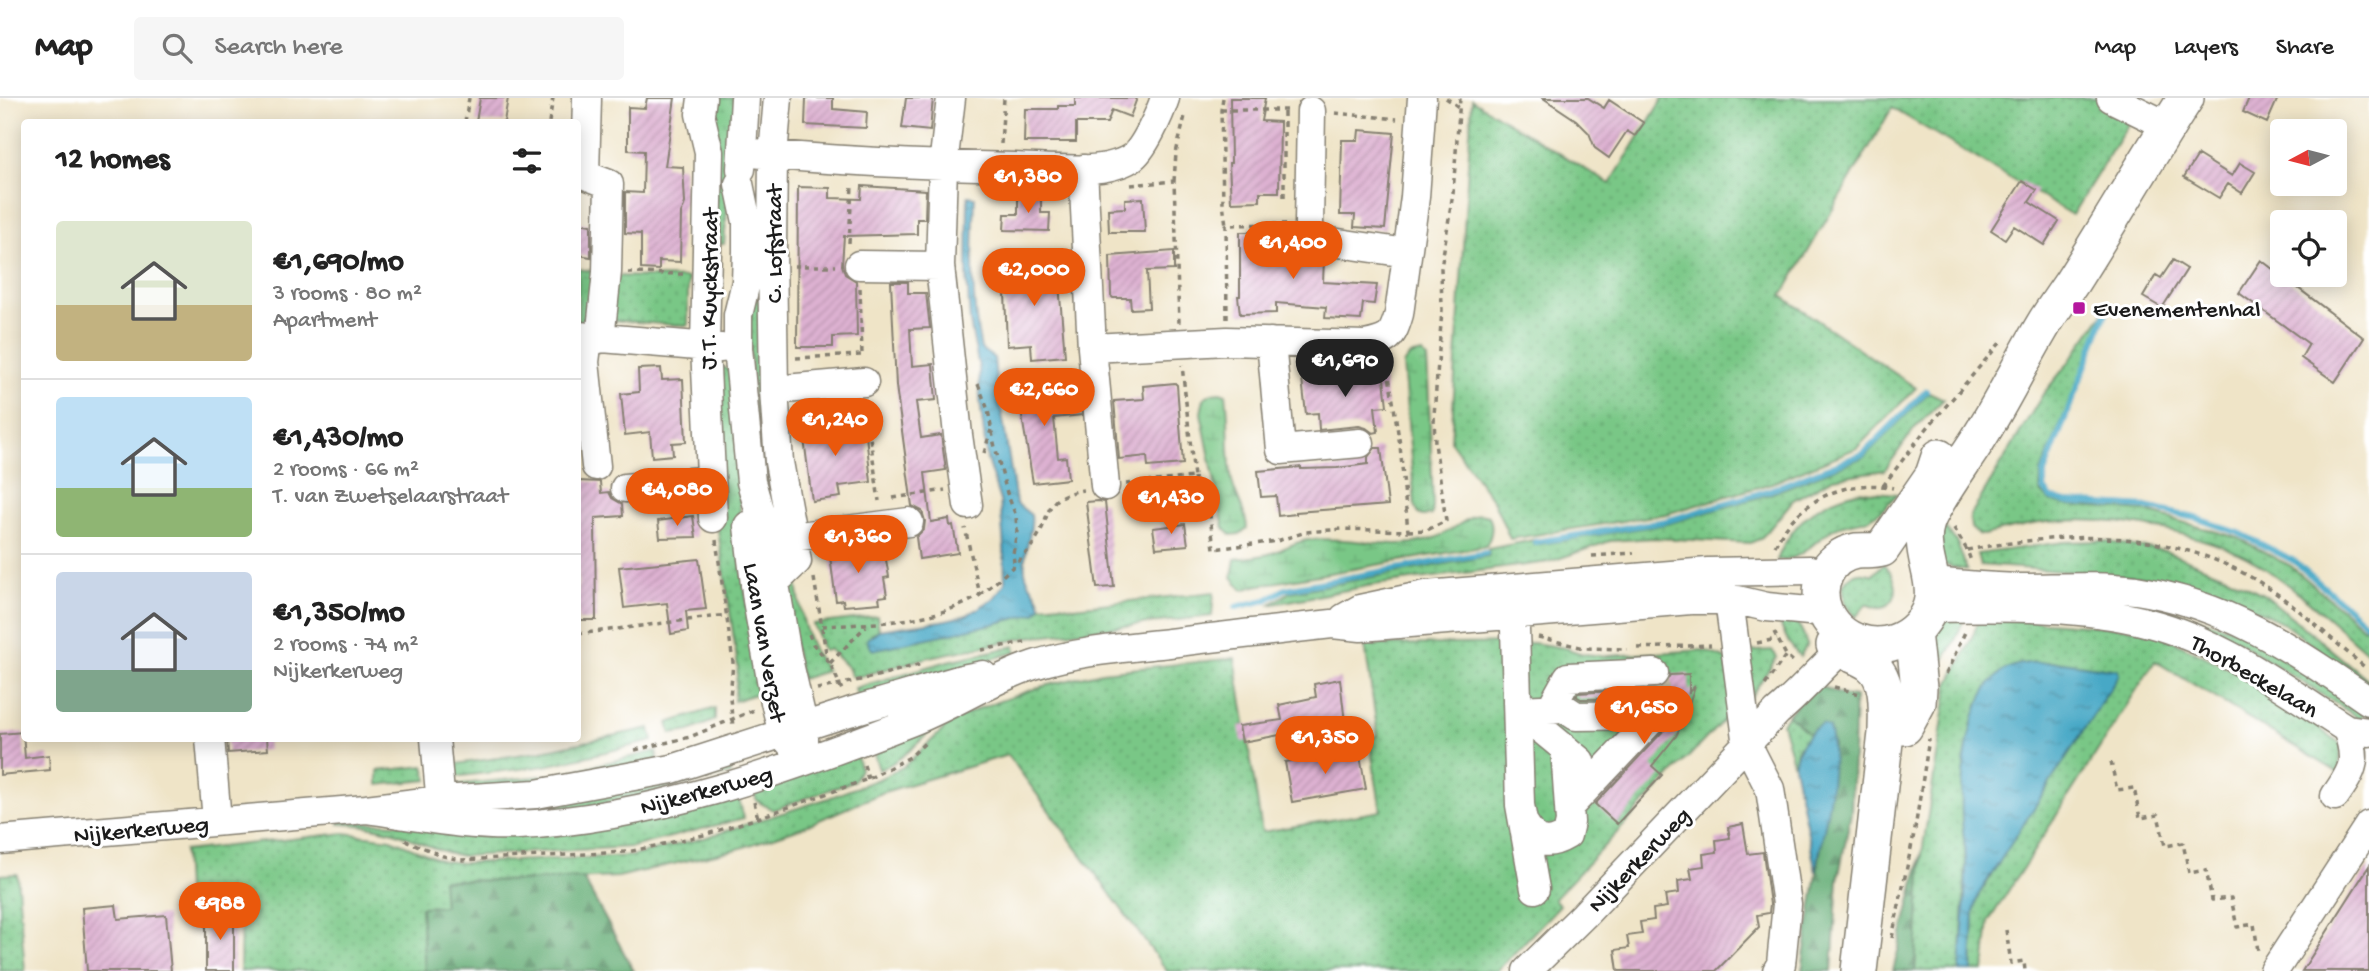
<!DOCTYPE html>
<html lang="en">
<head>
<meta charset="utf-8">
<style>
	:root { --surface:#fff; --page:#f6f6f6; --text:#222; --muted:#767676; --line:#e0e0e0; --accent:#ea580c }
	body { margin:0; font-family:"Gochi Hand",sans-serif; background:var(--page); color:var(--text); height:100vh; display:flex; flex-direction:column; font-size:26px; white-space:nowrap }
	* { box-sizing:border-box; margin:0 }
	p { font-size:23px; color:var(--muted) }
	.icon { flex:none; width:38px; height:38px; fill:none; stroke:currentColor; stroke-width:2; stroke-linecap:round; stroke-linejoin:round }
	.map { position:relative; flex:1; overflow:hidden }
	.sheet { position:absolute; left:21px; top:21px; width:560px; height:623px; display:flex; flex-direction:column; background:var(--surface); border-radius:7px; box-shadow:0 4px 18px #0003 }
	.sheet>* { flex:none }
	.needle { width:46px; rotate:263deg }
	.buttons { position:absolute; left:2270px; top:21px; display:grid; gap:14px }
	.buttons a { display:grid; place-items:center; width:77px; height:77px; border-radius:7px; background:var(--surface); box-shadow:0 4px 18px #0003; font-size:35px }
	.price { position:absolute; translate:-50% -60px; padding:0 16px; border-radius:24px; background:var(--accent); color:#fff; font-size:23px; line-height:46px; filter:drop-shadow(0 2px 4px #0008) }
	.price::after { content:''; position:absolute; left:50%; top:42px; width:21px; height:16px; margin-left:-10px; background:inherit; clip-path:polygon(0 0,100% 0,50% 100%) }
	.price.on { background:#222; color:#fff }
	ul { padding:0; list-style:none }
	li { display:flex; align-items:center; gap:21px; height:175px; padding:0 35px }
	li+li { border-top:2px solid var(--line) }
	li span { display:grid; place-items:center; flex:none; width:196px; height:140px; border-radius:7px; color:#555 }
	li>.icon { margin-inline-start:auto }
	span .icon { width:84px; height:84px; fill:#fffc; stroke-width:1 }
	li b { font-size:30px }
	h2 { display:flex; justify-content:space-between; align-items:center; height:84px; padding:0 35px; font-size:30px }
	header { display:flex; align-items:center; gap:42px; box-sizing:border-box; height:98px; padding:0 35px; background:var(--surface); border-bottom:2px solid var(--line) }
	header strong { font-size:33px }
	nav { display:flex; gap:38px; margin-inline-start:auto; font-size:24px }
	.search { width:490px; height:63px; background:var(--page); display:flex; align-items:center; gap:18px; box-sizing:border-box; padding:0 24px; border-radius:7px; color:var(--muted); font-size:26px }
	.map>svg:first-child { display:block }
</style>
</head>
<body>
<header>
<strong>Map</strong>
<div class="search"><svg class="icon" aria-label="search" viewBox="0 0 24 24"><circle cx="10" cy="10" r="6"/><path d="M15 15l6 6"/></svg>Search here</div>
<nav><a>Map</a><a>Layers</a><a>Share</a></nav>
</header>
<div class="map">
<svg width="2369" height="873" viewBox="0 0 2369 873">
	<defs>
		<pattern id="grass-dots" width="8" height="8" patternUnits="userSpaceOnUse" patternTransform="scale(1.75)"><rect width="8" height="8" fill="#79c786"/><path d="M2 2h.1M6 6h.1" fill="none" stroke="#68aa73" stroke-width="1.8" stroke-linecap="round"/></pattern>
		<pattern id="forest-firs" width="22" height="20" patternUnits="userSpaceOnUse" patternTransform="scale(1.75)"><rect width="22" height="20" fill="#62ac73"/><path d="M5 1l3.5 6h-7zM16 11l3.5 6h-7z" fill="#508b5e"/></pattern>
		<pattern id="wetland-marsh" width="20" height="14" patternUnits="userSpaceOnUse" patternTransform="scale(1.75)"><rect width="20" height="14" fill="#79c786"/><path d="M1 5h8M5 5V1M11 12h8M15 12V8" fill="none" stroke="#68aa73"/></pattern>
		<pattern id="water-ripples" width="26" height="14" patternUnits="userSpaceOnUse" patternTransform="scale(1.75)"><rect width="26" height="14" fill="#47a8c6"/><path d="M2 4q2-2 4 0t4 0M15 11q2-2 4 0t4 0" fill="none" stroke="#3a88a0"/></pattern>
		<pattern id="building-hatch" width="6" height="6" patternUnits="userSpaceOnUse" patternTransform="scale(1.75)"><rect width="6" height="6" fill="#ddb1d1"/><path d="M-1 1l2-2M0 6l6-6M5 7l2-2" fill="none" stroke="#bd98b3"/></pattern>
	</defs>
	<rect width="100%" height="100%" fill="#fff"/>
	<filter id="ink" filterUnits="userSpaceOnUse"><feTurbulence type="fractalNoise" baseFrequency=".0143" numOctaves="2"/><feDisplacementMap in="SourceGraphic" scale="14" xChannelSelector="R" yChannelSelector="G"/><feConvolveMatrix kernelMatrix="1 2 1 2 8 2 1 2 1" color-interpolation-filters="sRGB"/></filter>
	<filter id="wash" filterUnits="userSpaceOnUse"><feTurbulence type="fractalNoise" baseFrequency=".00686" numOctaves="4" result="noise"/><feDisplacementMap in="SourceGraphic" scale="28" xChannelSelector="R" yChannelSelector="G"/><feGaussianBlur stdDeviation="1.57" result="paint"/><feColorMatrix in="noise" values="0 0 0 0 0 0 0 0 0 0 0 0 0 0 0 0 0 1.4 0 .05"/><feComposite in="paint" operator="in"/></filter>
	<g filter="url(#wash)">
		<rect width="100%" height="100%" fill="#efe4c7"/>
		<path fill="url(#grass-dots)" stroke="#4a7251" stroke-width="2" d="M708 0H737L724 146H715Z
			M1663 0H2101L2132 20 2072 117 1892 10 1782 198 1916 290 1857 350 1772 385 1666 416 1510 441 1494 404 1451 344 1472 2 1610 86Z
			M764 165 790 456 760 384 748 225Z
			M578 171 599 174 594 232 578 229Z
			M614 178 688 180V228L610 222Z
			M2109 207 2041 374 2040 393 2050 403 2065 407 2144 413 2238 440 2291 468 2364 530 2369 524V556C2336 527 2302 496 2266 471 2218 437 2120 419 2062 423 2035 424 2009 431 1983 437H1979L1971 430 1970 418 2043 296 2066 268Z
			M711 263 732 274 740 376V462L761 594 734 603 738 569 717 425Z
			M1929 294 1944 301 1915 330 1885 372 1833 380 1793 402 1767 434 1760 441 1750 445 1653 440 1610 443 1549 464 1373 487 1269 507 1290 494 1489 458 1488 451 1533 442 1534 447 1667 426 1770 396 1864 359Z
			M1862 393 1898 396C1890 403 1883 412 1874 418 1864 425 1849 424 1837 429 1816 439 1803 464 1777 462 1793 422 1821 401 1862 393Z
			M1939 421 1957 445 1967 472 1951 469 1940 465Z
			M2102 443 2165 453 2229 479 2265 497 2369 583V588L2280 523 2238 503 2181 486 2139 479 1980 467 1977 456 2065 444Z
			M1883 466C1906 484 1897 520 1866 506L1856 519 1845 506 1843 487C1850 475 1860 472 1873 477Z
			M796 479C801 514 804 545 827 573L801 581 783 492Z
			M1214 494 1212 518 1029 539 930 559 857 579 851 578 849 571 830 552H823L813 526 877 518 879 532 871 536 1035 515 1041 508 1060 506 1073 509Z
			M2010 496 2144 504 2240 533 2365 613 2360 621 2233 540 2172 514 2146 508Z
			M1966 515C1958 538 1946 567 1925 580L1932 524Z
			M1775 516C1798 523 1800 524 1807 547L1800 559 1789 545Z
			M1980 519 2151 532 2261 586 2341 647 2339 675 2155 563 1989 823 1984 873H1972L1974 814 1979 796 1991 779 1978 606 1970 640 1964 679 1962 720 1966 763 1960 873H1915L1922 755 1948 588 1968 549Z
			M1534 545 1565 550 1583 556 1607 558 1704 552 1727 561 1733 612 1554 801 1560 807 1497 873H1167L1008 657 884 694 803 729 741 750 618 779 520 783 443 782 444 808 421 810 425 873H240L241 810 187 811 184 753 344 735 391 741 443 763 463 765 632 758 704 740 826 701 881 680 903 669 946 629 957 621 980 610 1040 589 1102 574 1235 560 1262 734 1381 713 1369 640 1378 638 1365 547Z
			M1015 548 1016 554 857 600 855 590 948 563Z
			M1772 552 1777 559 1747 604 1742 554Z
			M715 610V622L690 633 671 636 668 625Z
			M1788 617 1810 636 1797 652 1794 668 1782 625Z
			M939 625C920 643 903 662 879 672L871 646Z
			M650 630 653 643 545 668 445 680 442 668 537 654Z
			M656 653 658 662 497 695 451 687 554 677Z
			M856 653 860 671 854 683 773 712 757 703 752 689Z
			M727 660 731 676 535 721 464 709Z
			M424 668 428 682 378 687V673Z
			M737 694 744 720 632 749 462 758C437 754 417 742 394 734 376 729 358 726 339 726L340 723 454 729Z
			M17 776 25 873H0V777Z"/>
		<path fill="url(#forest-firs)" stroke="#3f6448" stroke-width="2" d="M1814 585 1842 597 1855 599 1851 715 1838 782 1832 873H1802C1812 798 1828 722 1833 646L1814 631 1810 636 1788 617Z
			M1922 755 1915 873H1893Z
			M583 780 634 873H425L421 809 444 808 442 782 520 783Z"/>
		<path fill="url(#wetland-marsh)" stroke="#4a7251" stroke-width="2" d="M1423 255 1427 261 1428 279 1433 407 1432 417 1423 418 1418 416 1415 408 1403 266 1410 258Z
			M1220 294 1226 296C1230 325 1227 355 1232 383 1235 399 1247 414 1247 430L1240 436 1231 437 1224 430 1201 315 1204 300 1212 295Z
			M1479 416 1489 418C1494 429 1492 438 1486 448L1255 488 1243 492 1232 479 1235 461C1247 459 1261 459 1272 455 1285 450 1295 444 1308 442 1349 437 1391 454 1432 441 1449 436 1462 422 1479 416Z"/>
		<path fill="url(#water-ripples)" stroke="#326271" stroke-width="2" d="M968 98 975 99C973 150 970 200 981 251L994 260 998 305 1002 315 1016 405 1031 417C1034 435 1022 453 1025 473 1028 490 1039 493 1041 508L1036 515 998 525 873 552 869 548 867 541 879 532 942 523 967 517 993 501 1005 485 1004 450 1000 403 987 362 980 303 979 270 970 224 967 179Z
			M2063 564 2118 572 2119 577 1979 796 1974 814 1972 873H1960C1962 837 1966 801 1966 765 1966 751 1963 737 1962 722 1960 682 1967 595 2005 572 2021 562 2045 565 2063 564Z
			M1822 626 1829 630C1840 673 1823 731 1816 774L1794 668C1797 650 1806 635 1822 626Z"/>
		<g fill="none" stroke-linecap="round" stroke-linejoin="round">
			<path stroke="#47a8c6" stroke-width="6" d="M2109 207 2044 375V391L2051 400 2066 404 2146 409 2195 420 2239 435 2294 463 2369 528
				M1535 444 1666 423 1770 392 1863 356 1926 293
				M1236 509 1266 502 1285 491 1486 455"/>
		</g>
		<g id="blocks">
			<path fill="url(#building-hatch)" d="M480 0H508L504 24H476Z
				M647 0H675L665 68 683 69 685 105 681 116 680 164 659 163V172L641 171V136L625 135V94L643 95 644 53 628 52V9L645 10Z
				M806 0H833V11L867 14 866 30 805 27Z
				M906 0H933L930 33 902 30Z
				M1075 0H1137L1130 19 1112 12 1107 25H1076V44H1024L1025 11H1058V8H1075Z
				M1230 0H1265L1261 23 1280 24 1279 94H1260V103L1231 104 1229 65H1231Z
				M1543 0H1588L1604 10 1609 2 1644 25 1635 38 1627 33 1609 60 1595 50 1589 35 1576 22Z
				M2249 0H2278L2267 25 2243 14Z
				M1359 32 1394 35 1385 131 1354 129 1355 117H1340L1342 42H1358Z
				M2198 57 2232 78 2240 65 2255 74 2242 95 2228 86 2219 100 2184 79Z
				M2022 83 2037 92 2029 104 2059 123 2044 147 2014 128 2005 141 1991 132Z
				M862 88 926 92 925 121H917V136L844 138 842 167 845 176 856 183 857 238 833 239V249H797L798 89 830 90V100L861 101Z
				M1026 95H1041V115H1050L1049 133 1004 132 1005 116H1018V96Z
				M1143 100 1145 134H1109L1108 111 1125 110V101Z
				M578 125 591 127V159L578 157Z
				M1240 134H1272V146L1295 145 1298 160 1324 161 1323 184 1377 187 1374 206 1363 205 1361 222 1325 220 1326 209 1276 205V215L1240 216 1238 198H1240Z
				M1174 153V172L1147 173 1149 210 1131 211 1130 200H1113L1111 198 1110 158Z
				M1057 162 1065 258 1032 261 1031 246 1007 248 1004 167Z
				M2173 162 2187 171 2162 210 2143 199 2156 177 2161 180Z
				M2261 162 2364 240 2335 284 2301 260 2309 246 2239 195Z
				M891 184H908V195H926L930 230 910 231 912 268 933 266 936 302 916 304 921 340 941 337 946 372 925 375 931 424 949 421 950 428 953 427 958 455 919 461 916 439 924 431 925 423 922 413 912 408 896 288Z
				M661 270 662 282 683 281 686 344 672 345 673 357 652 359 650 334 625 337 621 296 639 294 638 271Z
				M1383 272 1387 308 1375 309 1378 334 1373 335 1366 330 1359 328 1319 332 1318 315 1306 316 1302 281 1305 278Z
				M1046 280 1049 301 1080 298 1082 317 1054 320 1058 360 1066 359 1068 381 1033 385 1016 283Z
				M1175 285 1177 287 1183 366 1148 369 1147 358 1119 361 1114 303 1144 301 1143 288Z
				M830 322 832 333 865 328 871 384 839 388 841 399 812 403 802 325Z
				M1375 350H1381L1388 407 1296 414V416L1278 418 1276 398 1261 399 1258 373 1301 369V371L1337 370 1368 366V359Z
				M578 383 600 384 601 395 609 394 612 400 622 406 623 418 595 420 596 522H578Z
				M1098 403 1105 404 1114 489 1097 490 1086 404Z
				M693 418 696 439 660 440 658 423Z
				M1185 426 1188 447 1156 450 1153 430Z
				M867 446 868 458 885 456 889 479 884 480 887 498 879 499 880 505 844 508 843 502 836 503 829 451Z
				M699 461 706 511 686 513 688 533 671 536 667 505 624 510 619 469Z
				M1689 576V594L1695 588 1682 626 1676 638 1652 668 1662 677 1617 726 1595 706 1668 628 1672 621V614L1677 607H1669L1664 603 1656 600 1581 601 1576 598 1578 595 1655 591 1663 589 1670 577Z
				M1340 581 1345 625 1242 644 1239 628 1282 622 1279 607 1316 599 1314 586Z
				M23 634 25 660 49 657 50 672 0 677V636Z
				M227 640H267L268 652 228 655Z
				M1359 652 1366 691 1292 704 1285 664Z
				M1743 726 1748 756 1763 754 1770 806 1769 815 1757 817 1759 829 1716 873H1618L1615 852 1629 850 1627 838 1642 836 1640 824 1654 822 1653 811 1667 809 1665 797 1679 795 1678 783 1692 781 1690 770 1704 768 1703 756 1717 754 1716 742 1730 740 1728 729Z
				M2369 768V873H2302Z
				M116 807 118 821 166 817 171 873H87L82 810Z
				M206 814H234V873H206Z"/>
		</g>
	</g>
	<g filter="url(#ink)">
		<use href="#blocks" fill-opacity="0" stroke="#868072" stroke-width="2"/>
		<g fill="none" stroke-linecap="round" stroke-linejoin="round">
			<path stroke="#c5bca5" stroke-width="28" stroke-dasharray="28 14" stroke-linecap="butt" d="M1654 575 1656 617"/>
			<g stroke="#868072" stroke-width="31">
				<path id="minor" d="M587 0 585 77 609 86 607 174 600 241
					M702 0 700 16 709 54 705 249 713 420
					M951 0 943 68 940 168 958 337 968 407
					M2111 0 2168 28
					M1311 13 1309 126 1311 141 1407 155
					M742 54C832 63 924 67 1015 69 1048 70 1103 78 1131 60 1144 52 1160 15 1165 0
					M741 71 745 0
					M1083 71 1092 250 1105 388
					M739 86 747 124V153L746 184 738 217V250L751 384 767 439 787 557 804 630V649
					M859 167 940 168
					M578 238 721 250
					M588 240 585 264 596 368
					M1271 244 1281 352 1360 345
					M1092 250 1227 243 1365 247C1389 242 1392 240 1399 216L1415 99 1422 0
					M774 292 864 284
					M625 390 711 382
					M748 428 757 502 775 604 783 636 794 650
					M792 439 909 424
					M1933 484C1962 487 1990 489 2018 490 2058 490 2096 487 2136 492 2228 506 2294 552 2369 603
					M755 487 776 483 797 463 779 364 774 292 772 151 773 57 778 0
					M1718 487 1729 502 1748 648 1770 691 1787 806 1781 866 1777 873
					M1514 496 1520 707 1535 791
					M1930 510C1999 509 2082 507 2149 525 2222 544 2284 591 2347 631L2369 634
					M1344 520 1360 511 1426 497 1708 474 1810 472
					M1551 610 1568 579 1654 575
					M1518 612 1564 610 1576 618 1656 617 1569 709
					M1518 612 1580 663
					M210 640 217 723
					M435 640 442 718
					M2335 698C2354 671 2358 663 2347 631
					M366 711C416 718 467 729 518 727 650 721 787 672 910 624 952 608 991 581 1034 567 1078 553 1124 550 1169 545 1224 538 1278 532 1332 526L1361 529 1691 502H1737L1767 509 1809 513
					M1524 725C1536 745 1547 749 1567 737L1570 724 1565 651
					M0 742 366 711 441 702 536 696 672 671 849 614 962 581 983 577
					M1527 873 1584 817 1777 614C1800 595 1819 572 1841 552
					M2274 873 2369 727"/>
			</g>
			<g stroke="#868072" stroke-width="38">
				<path id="major" d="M1939 359 1933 377 1882 451C1872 454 1865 452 1856 453 1827 458 1814 489 1825 514 1842 551 1891 558 1918 529 1953 491 1911 459 1929 419 1945 386 1970 357 1988 325 2008 292 2025 257 2045 224 2054 210 2063 197 2072 184 2111 123 2147 60 2186 0
					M1834 547C1845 555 1859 558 1870 566 1890 581 1886 612 1886 635L1859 873
					M1905 629 1918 605 1919 590 1913 534"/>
			</g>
			<path stroke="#868072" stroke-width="3.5" stroke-dasharray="5 5" stroke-linecap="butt" d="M1223 0 1221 12 1223 105 1226 127
				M1446 0 1460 10
				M1221 12H1289
				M1335 15 1397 21
				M465 24 469 0
				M549 24 553 0
				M1001 46 1004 0
				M1174 83 1176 55 1185 18
				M1131 87 1174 83 1179 225
				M1284 99V12
				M849 145 852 87
				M794 168H836
				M628 175 683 176
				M860 190 862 257
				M1227 221 1226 127 1286 126
				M796 260 862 257V260
				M978 286 988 312 994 345 1007 395 1016 418 1017 433 1013 456 1014 464
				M866 311 879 403
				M826 313 866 311V306
				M984 355 991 332
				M1194 379 1195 386 1210 418 1214 451 1277 443 1306 434 1342 431 1408 433 1400 347 1387 265
				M1126 386 1194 379 1182 267
				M1883 388 1923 335 2000 245
				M893 400 945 392
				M1954 430 1967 452 1971 463
				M1408 433 1427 432 1446 423 1435 345 1434 317 1442 212 1441 170 1453 95 1460 0
				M716 442 733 564 730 600 733 629
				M1775 448C1795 404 1846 379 1893 390
				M1967 452C2071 433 2175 429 2267 489 2303 513 2334 544 2367 571
				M1592 458 1634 455
				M814 480 827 561
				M980 497C996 484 1024 461 1035 443 1053 416 1041 399 1083 392
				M822 528C869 526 940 524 980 497L965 430
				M1774 534 1786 557 1795 565
				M578 536 727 517
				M809 536 813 546 830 565 842 592
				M1538 539 1584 550 1627 551
				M1757 545 1777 541
				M1638 550 1711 547
				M981 552 1025 544
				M830 565 866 528
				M1946 576 1966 532
				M1765 587 1786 557
				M1834 589 1860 596
				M817 591 865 581 922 566
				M635 652 690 639 754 612
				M2111 664 2117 692 2134 690 2140 720 2158 717 2165 748 2183 745 2189 775 2206 772 2212 802 2231 800 2237 829 2254 826 2258 853
				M864 667 868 681
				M754 704 758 720
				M405 742 443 758 460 762 628 754 704 737 758 720 868 681 910 659 927 643
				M2006 832 2011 865 2024 863 2025 873
				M1892 840 1915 731 1929 641"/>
			<use href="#minor" stroke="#fff" stroke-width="28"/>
			<use href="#major" stroke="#fff" stroke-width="35"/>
		</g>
	</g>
	<rect fill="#b5179e" stroke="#fff" stroke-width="2.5" x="2072" y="203" width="14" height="14" rx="3.5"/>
	<g text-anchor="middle" stroke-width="6" stroke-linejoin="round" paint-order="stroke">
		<g font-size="24" fill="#1c1c1c" stroke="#fff">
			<text transform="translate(773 146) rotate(-90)" y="8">C. Lofstraat</text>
			<text transform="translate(708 191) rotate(-89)" y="8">J.T. Kuyckstraat</text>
			<text transform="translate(766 544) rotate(80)" y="8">Laan van Verzet</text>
			<text transform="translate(2255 577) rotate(30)" y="8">Thorbeckelaan</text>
			<text transform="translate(706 691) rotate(-15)" y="8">Nijkerkerweg</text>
			<text transform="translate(141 730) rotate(-5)" y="8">Nijkerkerweg</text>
			<text transform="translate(1638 761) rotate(-46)" y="8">Nijkerkerweg</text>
		</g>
		<g font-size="24" fill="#1c1c1c" stroke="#fff" text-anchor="start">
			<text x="2093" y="218">Evenementenhal</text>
		</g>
	</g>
</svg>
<div class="buttons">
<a><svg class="needle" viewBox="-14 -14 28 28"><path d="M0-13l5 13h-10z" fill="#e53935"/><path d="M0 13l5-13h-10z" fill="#767676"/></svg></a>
<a><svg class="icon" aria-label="locate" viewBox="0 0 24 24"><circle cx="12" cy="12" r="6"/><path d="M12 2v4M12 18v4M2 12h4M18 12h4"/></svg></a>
</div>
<b class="price" style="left:1028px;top:117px">€1,380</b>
<b class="price" style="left:1293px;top:183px">€1,400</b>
<b class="price" style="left:1034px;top:210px">€2,000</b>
<b class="price on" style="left:1345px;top:301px">€1,690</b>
<b class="price" style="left:1044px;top:330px">€2,660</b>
<b class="price" style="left:835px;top:360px">€1,240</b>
<b class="price" style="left:677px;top:430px">€4,080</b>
<b class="price" style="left:1171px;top:438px">€1,430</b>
<b class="price" style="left:858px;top:477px">€1,360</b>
<b class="price" style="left:1644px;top:648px">€1,650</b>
<b class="price" style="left:1325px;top:678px">€1,350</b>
<b class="price" style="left:220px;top:844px">€988</b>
<section class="sheet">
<h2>12 homes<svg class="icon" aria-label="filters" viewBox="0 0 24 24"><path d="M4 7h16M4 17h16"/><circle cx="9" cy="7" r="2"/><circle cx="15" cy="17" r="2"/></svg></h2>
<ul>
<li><span style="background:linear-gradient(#dfe7d0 60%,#c2b280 0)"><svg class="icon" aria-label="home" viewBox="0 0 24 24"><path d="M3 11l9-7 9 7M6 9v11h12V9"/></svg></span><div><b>€1,690/mo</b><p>3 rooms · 80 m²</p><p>Apartment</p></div></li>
<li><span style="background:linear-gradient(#bfe0f5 65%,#8fb573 0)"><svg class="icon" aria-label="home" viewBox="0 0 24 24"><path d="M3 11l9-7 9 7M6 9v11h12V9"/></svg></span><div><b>€1,430/mo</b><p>2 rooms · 66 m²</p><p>T. van Zwetselaarstraat</p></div></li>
<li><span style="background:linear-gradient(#c9d6e8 70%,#7fa58c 0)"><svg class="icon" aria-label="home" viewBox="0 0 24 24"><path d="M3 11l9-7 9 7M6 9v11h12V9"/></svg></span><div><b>€1,350/mo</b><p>2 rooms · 74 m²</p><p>Nijkerkerweg</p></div></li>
</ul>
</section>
</div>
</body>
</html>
